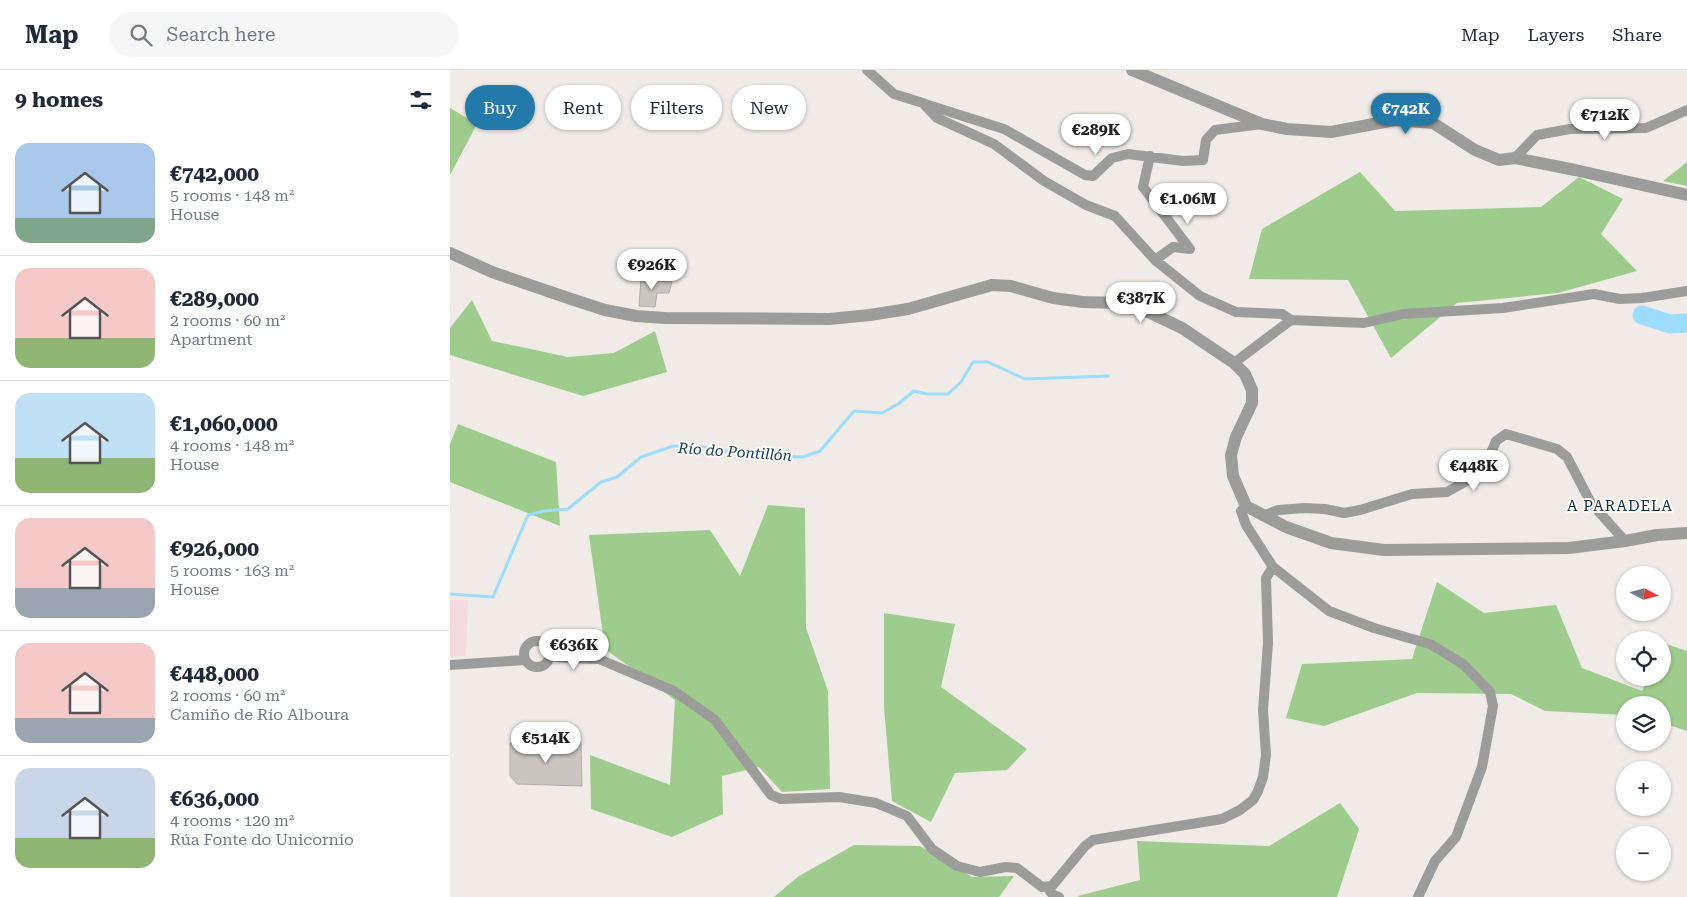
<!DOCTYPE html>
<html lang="en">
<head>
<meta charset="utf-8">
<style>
	:root { --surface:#fff; --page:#f6f6f7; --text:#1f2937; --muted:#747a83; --line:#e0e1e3; --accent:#2379a9 }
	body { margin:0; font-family:"Roboto Serif",serif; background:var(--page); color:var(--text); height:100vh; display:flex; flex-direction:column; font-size:19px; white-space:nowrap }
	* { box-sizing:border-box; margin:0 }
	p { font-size:16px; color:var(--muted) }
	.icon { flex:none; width:28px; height:28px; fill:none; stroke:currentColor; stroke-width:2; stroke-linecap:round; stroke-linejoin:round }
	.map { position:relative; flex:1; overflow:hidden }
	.panel { display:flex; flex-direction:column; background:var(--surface); width:450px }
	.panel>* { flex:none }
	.top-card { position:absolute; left:15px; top:15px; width:475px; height:45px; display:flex; gap:10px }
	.needle { width:32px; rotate:97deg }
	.fabs { position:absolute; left:1166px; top:496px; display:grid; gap:10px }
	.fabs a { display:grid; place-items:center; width:55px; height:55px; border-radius:50%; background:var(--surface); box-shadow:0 1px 4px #0004; font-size:25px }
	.price { position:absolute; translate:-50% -42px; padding:0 11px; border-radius:18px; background:#fff; color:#222; font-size:16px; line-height:32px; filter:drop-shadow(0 1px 2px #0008) }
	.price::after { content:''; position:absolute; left:50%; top:30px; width:15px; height:11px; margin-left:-8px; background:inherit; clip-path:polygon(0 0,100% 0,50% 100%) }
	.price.active { background:var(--accent); color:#fff }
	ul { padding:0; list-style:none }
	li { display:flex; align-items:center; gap:15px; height:125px; padding:0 15px }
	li+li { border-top:1px solid var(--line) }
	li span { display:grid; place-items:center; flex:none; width:140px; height:100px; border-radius:15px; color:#555 }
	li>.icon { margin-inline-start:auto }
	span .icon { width:60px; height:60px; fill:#fffc; stroke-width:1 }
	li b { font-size:21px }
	h2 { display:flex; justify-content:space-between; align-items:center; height:60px; padding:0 15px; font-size:21px }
	.tag { padding:0 18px; border-radius:22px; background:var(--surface); box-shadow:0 1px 4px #0004; font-size:18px; line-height:45px }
	.tag.active { background:var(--accent); color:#fff }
	header { display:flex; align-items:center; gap:30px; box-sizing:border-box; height:70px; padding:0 25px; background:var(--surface); border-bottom:1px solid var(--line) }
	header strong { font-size:24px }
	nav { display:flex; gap:28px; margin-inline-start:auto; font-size:18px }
	.search { width:350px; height:45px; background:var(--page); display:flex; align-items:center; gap:12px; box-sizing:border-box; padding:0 18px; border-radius:28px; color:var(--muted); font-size:19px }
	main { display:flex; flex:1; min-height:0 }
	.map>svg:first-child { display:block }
</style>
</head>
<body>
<header>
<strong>Map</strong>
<div class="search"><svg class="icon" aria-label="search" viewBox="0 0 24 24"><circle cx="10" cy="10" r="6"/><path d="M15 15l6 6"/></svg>Search here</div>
<nav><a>Map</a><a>Layers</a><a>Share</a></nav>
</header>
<main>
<section class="panel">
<h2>9 homes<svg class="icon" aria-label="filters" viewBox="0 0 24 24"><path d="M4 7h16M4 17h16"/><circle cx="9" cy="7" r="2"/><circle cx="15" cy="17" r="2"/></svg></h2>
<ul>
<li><span style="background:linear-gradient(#a9c7e8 75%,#7fa58c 0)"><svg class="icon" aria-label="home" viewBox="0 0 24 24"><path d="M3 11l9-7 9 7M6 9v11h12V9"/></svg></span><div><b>€742,000</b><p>5 rooms · 148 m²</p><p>House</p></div></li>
<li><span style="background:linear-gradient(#f6c9c9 70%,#8fb573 0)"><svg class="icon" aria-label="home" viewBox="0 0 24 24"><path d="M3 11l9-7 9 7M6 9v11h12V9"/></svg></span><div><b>€289,000</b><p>2 rooms · 60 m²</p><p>Apartment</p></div></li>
<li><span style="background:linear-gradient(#bfe0f5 65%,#8fb573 0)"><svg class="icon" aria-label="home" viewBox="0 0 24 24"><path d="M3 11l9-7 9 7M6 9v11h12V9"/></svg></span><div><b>€1,060,000</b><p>4 rooms · 148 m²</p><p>House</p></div></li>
<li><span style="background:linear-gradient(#f6c9c9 70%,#9aa5b1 0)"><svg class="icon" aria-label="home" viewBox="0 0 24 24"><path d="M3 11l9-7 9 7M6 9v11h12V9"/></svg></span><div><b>€926,000</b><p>5 rooms · 163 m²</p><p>House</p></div></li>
<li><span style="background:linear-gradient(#f6c9c9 75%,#9aa5b1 0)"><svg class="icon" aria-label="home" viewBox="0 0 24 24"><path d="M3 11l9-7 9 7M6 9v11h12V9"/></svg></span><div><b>€448,000</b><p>2 rooms · 60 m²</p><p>Camiño de Río Alboura</p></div></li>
<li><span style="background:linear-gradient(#c9d6e8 70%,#8fb573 0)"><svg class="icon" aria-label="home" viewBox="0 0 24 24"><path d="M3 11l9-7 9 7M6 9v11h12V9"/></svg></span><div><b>€636,000</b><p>4 rooms · 120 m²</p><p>Rúa Fonte do Unicornio</p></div></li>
</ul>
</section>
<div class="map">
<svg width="1237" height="827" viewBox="0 0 1237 827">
	<rect width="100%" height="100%" fill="#f0ebe6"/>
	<path fill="#f4dae1" d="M0 530H18L16 586 0 587Z"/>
	<path fill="#9ecc8c" d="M0 38 27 54 0 105Z
		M1237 92V116L1213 111Z
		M910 102 945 141 1091 137 1129 107 1173 129 1151 164 1187 201 1108 223 1007 233 941 288 898 210 799 209 812 159Z
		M22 230 42 271 118 287 164 283 205 261 217 302 133 326 0 285V258Z
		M8 354 106 392 110 456 0 412V374Z
		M318 435 355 438 356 558 378 621 380 719 332 722 309 697 272 706 273 744 222 767 141 739 140 685 220 715 225 630 155 579 139 465 260 460 290 506Z
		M987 512 1034 543 1106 535 1132 598 1192 621 1198 608H1212L1213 573 1237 581V661L1213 653 1212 635H1175V645L1095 641 1061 624 967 623 874 656 836 648 852 594 962 589Z
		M434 543 505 554 491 617 577 679 557 700 505 703 481 752 442 731 434 637Z
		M890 733 909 759 887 827H629L628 826 690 810 687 771 819 776Z
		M404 775 470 776 522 807 564 806 549 827H324L349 806Z"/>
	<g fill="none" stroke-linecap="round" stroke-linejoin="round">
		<path stroke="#9cdcfc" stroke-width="3" d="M0 524 43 527 78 445 94 441 118 439 151 412 167 407 191 387 223 376H248L282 382 323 386 353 387 370 381 404 341 432 343 448 334 464 321 477 324H498L511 312 523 292H538L575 309 658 306"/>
		<path stroke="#9cdcfc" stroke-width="19" d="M1192 245 1220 254 1237 253"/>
	</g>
	<path fill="#c9c5c0" stroke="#b0aca7" d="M191 209 222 212 219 223H207L205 237 189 236Z
		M60 673H131L132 716 67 714 60 706Z"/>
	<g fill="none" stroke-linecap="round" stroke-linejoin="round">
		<path stroke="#9c9c9a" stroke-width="10" d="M417 0 444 24 473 33 487 48 544 74 594 111 636 135 665 146 705 190 750 226 786 242 832 244 841 250
			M475 34 554 59 635 105 643 106 662 88 678 84 733 91 753 90 756 70 765 60 812 54
			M700 86 693 117 740 179 723 177 705 190
			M1065 88 1087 65 1120 59 1196 58 1237 40
			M784 293 841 250 914 253 953 244 1053 238 1144 224 1170 229 1192 228 1237 221
			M813 446 828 440 854 438 875 439 894 443 910 440 962 424 997 422 1033 402 1046 371 1056 364 1107 379 1117 387 1141 433 1175 471
			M823 497 879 541 924 558 980 574 1013 594 1040 622 1043 636 1032 697 1006 767 985 791 968 827
			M74 584a13 13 0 1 1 26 0a13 13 0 1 1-26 0Z
			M101 586 116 588 149 589 224 621 265 650 321 725 331 729 389 727 426 733 457 746 482 779 507 796 530 802 556 797 567 798 592 817 602 816 635 776 643 770 772 749 790 740 803 730 808 721 813 707 816 685 813 640 818 573 816 508 823 497 796 455 791 441 796 436
			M0 595 75 590
			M599 817C599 823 603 825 609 827"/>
		<path stroke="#9c9c9a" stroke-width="12" d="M682 0 812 54 837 59 881 62 945 50 983 53 1025 80 1049 90 1065 88 1125 100 1237 125
			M0 183 42 202 121 229 155 240 186 246 215 248 379 249 420 245 458 239 542 215 561 216 603 228 633 232 669 233 690 238 732 258 784 293 795 304 802 320V333L786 367 781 385 783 406 796 436 836 457 881 473 934 480 1119 478 1175 471 1207 465 1237 463"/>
	</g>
	<g text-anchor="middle" stroke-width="4" stroke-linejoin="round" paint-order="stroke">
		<g font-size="15" font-style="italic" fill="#073d52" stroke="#fdf9f3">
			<text transform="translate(285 382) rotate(4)" y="5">Río do Pontillón</text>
		</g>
		<g font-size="15" letter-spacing="1" fill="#083148" stroke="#fdf9f3">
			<text x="1170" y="441">A PARADELA</text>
		</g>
	</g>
</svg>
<div class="fabs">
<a><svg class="needle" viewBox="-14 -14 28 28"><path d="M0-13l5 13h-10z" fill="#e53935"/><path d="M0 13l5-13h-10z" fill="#747a83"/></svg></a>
<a><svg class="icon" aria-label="locate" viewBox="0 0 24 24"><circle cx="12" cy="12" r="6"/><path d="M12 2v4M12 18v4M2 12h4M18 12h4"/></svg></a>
<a><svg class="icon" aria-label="layers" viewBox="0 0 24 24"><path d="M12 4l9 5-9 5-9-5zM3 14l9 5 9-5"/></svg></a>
<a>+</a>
<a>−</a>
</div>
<b class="price active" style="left:956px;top:65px">€742K</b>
<b class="price" style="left:1155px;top:71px">€712K</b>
<b class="price" style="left:646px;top:86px">€289K</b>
<b class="price" style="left:738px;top:155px">€1.06M</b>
<b class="price" style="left:202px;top:221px">€926K</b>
<b class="price" style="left:691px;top:254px">€387K</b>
<b class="price" style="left:1024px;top:422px">€448K</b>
<b class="price" style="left:124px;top:601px">€636K</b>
<b class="price" style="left:96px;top:694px">€514K</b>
<div class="top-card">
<a class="tag active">Buy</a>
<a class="tag">Rent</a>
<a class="tag">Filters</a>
<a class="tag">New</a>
</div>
</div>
</main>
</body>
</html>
